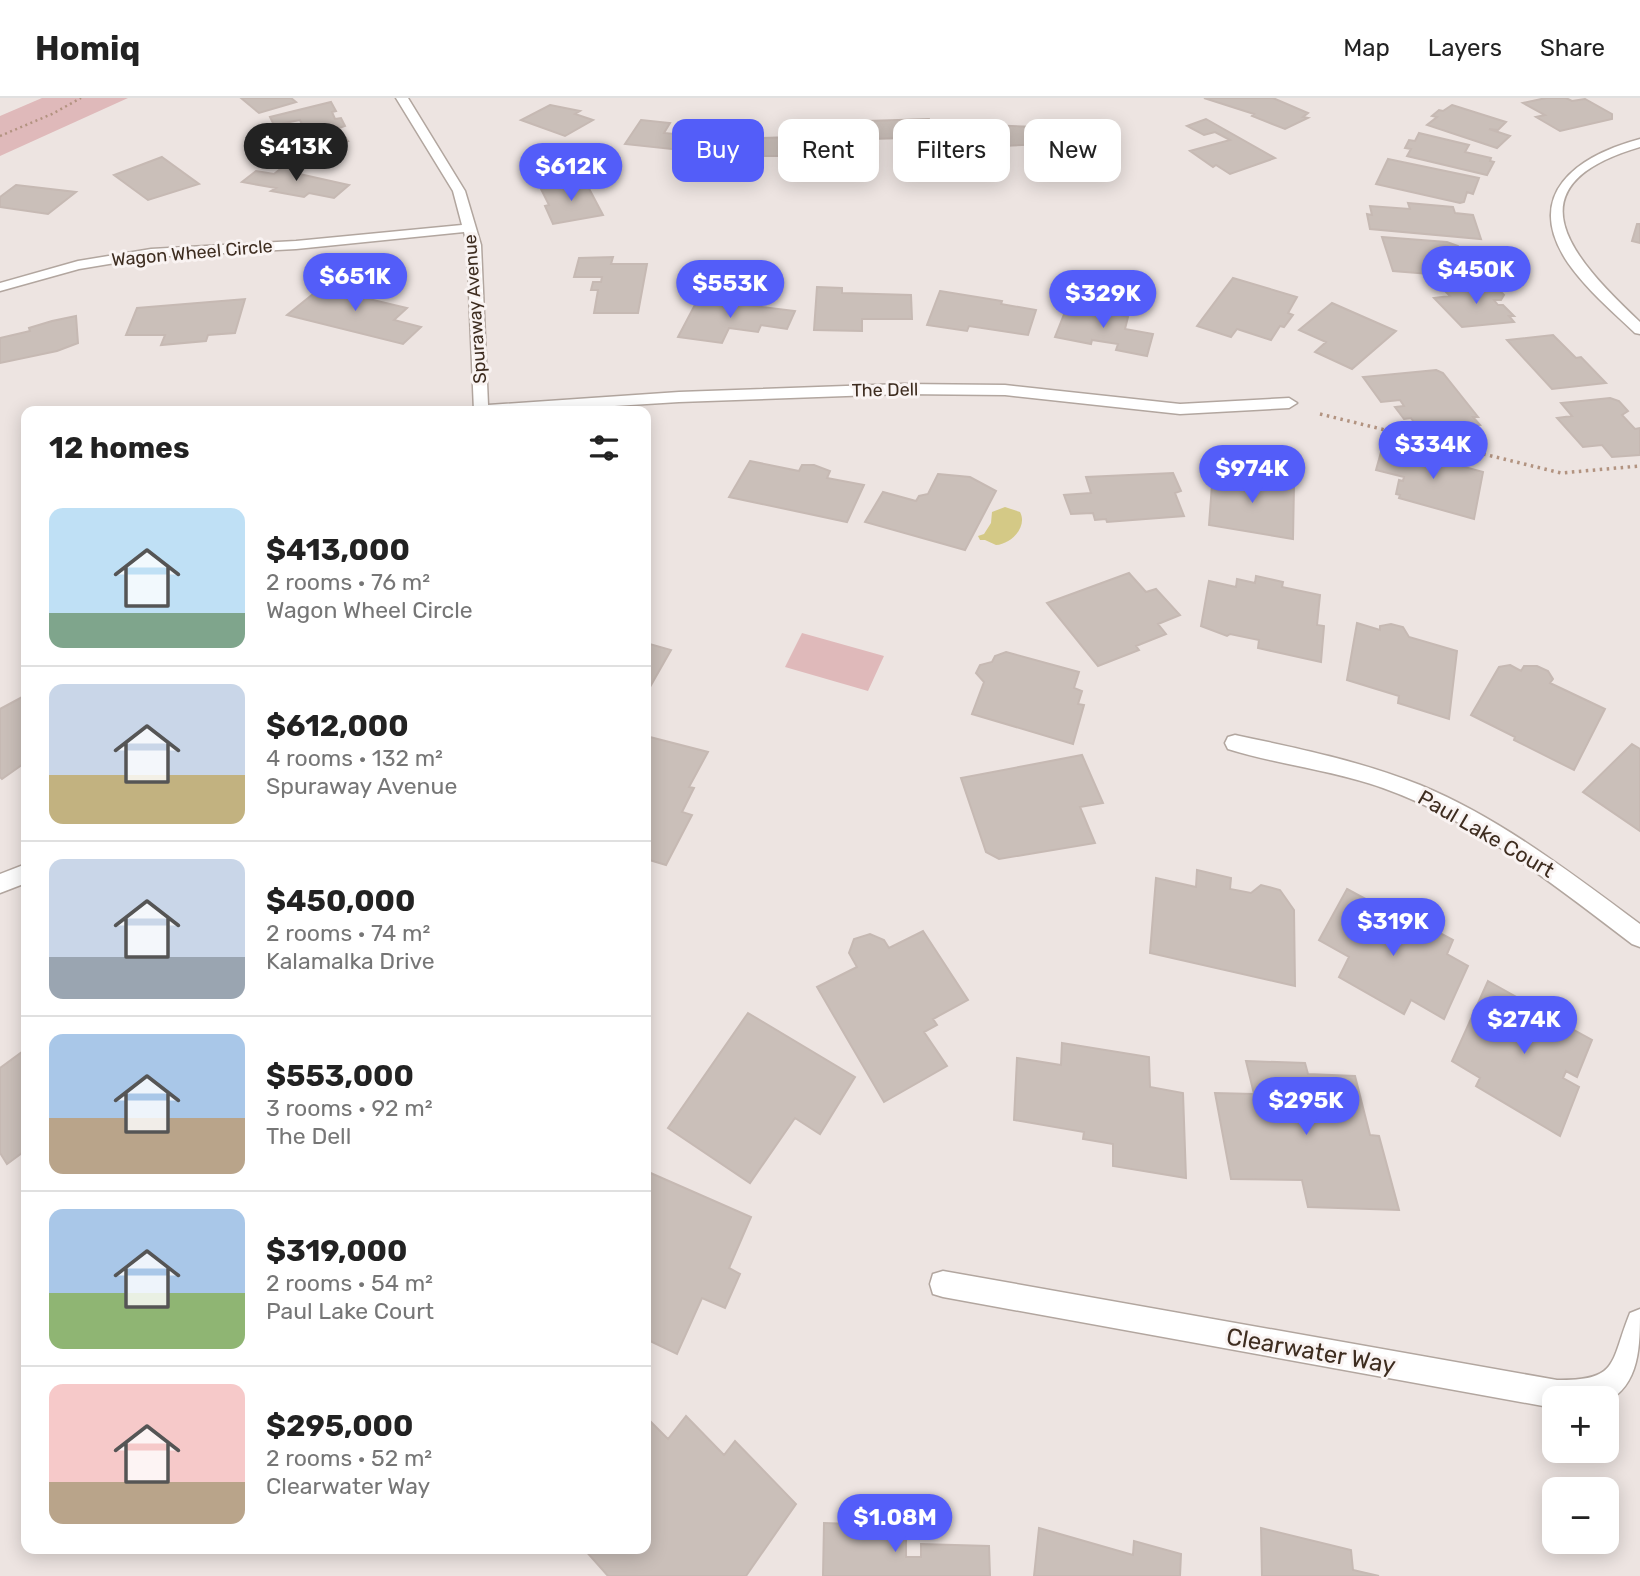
<!DOCTYPE html>
<html lang="en">
<head>
<meta charset="utf-8">
<style>
	:root { --surface:#fff; --page:#f6f6f6; --text:#222; --muted:#767676; --line:#e0e0e0; --accent:#535df9 }
	body { margin:0; font-family:Rubik,sans-serif; background:var(--page); color:var(--text); height:100vh; display:flex; flex-direction:column; font-size:26px; white-space:nowrap }
	* { box-sizing:border-box; margin:0 }
	p { font-size:23px; color:var(--muted) }
	.icon { flex:none; width:38px; height:38px; fill:none; stroke:currentColor; stroke-width:2; stroke-linecap:round; stroke-linejoin:round }
	.map { position:relative; flex:1; overflow:hidden }
	.side { position:absolute; left:21px; top:308px; width:630px; height:1148px; display:flex; flex-direction:column; background:var(--surface); border-radius:14px; box-shadow:0 4px 18px #0003 }
	.side>* { flex:none }
	.banner { position:absolute; left:672px; top:21px; width:665px; height:63px; display:flex; gap:14px }
	.buttons { position:absolute; left:1542px; top:1288px; display:grid; gap:14px }
	.buttons a { display:grid; place-items:center; width:77px; height:77px; border-radius:14px; background:var(--surface); box-shadow:0 4px 18px #0003; font-size:35px }
	.price { position:absolute; translate:-50% -60px; padding:0 16px; border-radius:24px; background:var(--accent); color:#fff; font-size:23px; line-height:46px; filter:drop-shadow(0 2px 4px #0008) }
	.price::after { content:''; position:absolute; left:50%; top:42px; width:21px; height:16px; margin-left:-10px; background:inherit; clip-path:polygon(0 0,100% 0,50% 100%) }
	.price.selected { background:#222; color:#fff }
	ul { padding:0; list-style:none }
	li { display:flex; align-items:center; gap:21px; height:175px; padding:0 28px }
	li+li { border-top:2px solid var(--line) }
	li span { display:grid; place-items:center; flex:none; width:196px; height:140px; border-radius:14px; color:#555 }
	li>.icon { margin-inline-start:auto }
	span .icon { width:84px; height:84px; fill:#fffc; stroke-width:1 }
	li b { font-size:30px }
	h2 { display:flex; justify-content:space-between; align-items:center; height:84px; padding:0 28px; font-size:30px }
	.chip { padding:0 24px; border-radius:14px; background:var(--surface); box-shadow:0 4px 18px #0003; font-size:24px; line-height:63px }
	.chip.selected { background:var(--accent); color:#fff }
	header { display:flex; align-items:center; gap:42px; box-sizing:border-box; height:98px; padding:0 35px; background:var(--surface); border-bottom:2px solid var(--line) }
	header strong { font-size:33px }
	nav { display:flex; gap:38px; margin-inline-start:auto; font-size:24px }
	.map>svg:first-child { display:block }
</style>
</head>
<body>
<header>
<strong>Homiq</strong>
<nav><a>Map</a><a>Layers</a><a>Share</a></nav>
</header>
<div class="map">
<svg width="1640" height="1478" viewBox="0 0 1640 1478">
	<rect width="100%" height="100%" fill="#ede4e1"/>
	<path fill="#dfb9ba" d="M42 0H128L0 58V18Z
		M802 535 884 558 868 593 785 569Z"/>
	<path fill="#d4c986" d="M1005 409 1020 414C1028 429 1011 446 996 447L985 442H980L978 438 984 436 991 425 992 414Z"/>
	<path fill="#cabfb9" stroke="#c6b9b3" stroke-width="2" d="M241 0H291L296 4 259 15Z
		M1204 0H1273L1308 15 1303 19 1308 20 1285 31 1252 18 1254 16Z
		M1546 0H1566L1572 3 1585 1 1612 16V21L1560 33 1536 19 1545 17 1523 5Z
		M331 4 336 13 332 14 335 21 341 20 345 28 339 30 348 43 288 55 283 45 302 41 299 35 305 33 300 22 274 27 270 19Z
		M550 7 580 13 575 16 593 22 565 38 521 22Z
		M1452 7 1506 24 1498 32 1489 31 1510 38 1497 50 1427 27 1437 19 1432 18 1439 12 1443 13Z
		M929 21 935 39 871 41 867 23Z
		M1206 21 1275 60 1230 76 1216 67 1213 69 1190 53 1230 42 1215 34 1204 37 1187 28Z
		M641 22 670 25 664 35 685 37 690 29 714 31 710 37 746 41 737 58 625 46Z
		M961 26 1036 29 1045 46 958 50 949 28Z
		M1100 27 1110 44 1059 47 1050 30Z
		M830 28 833 41H818L821 58H764L761 40 794 39 792 30Z
		M1419 35 1469 47 1465 54 1491 60 1490 63 1494 64 1487 77 1407 58 1411 51 1405 50 1409 42 1415 43Z
		M162 59 199 86 148 102 114 77Z
		M1388 61 1479 80 1473 96 1467 94 1464 104 1460 105 1376 86Z
		M284 68 301 71 295 75 349 87 334 100 309 95 304 99 271 93 276 90 242 84 256 73 274 76Z
		M585 83 603 117 553 126 545 108 549 107 541 91Z
		M16 87 76 94 48 116 0 109V99Z
		M1408 105 1453 109 1455 115 1473 117 1481 141 1370 131 1367 116 1372 117 1370 108 1410 111Z
		M1637 126H1640V145L1632 143Z
		M1382 139 1447 144 1458 148 1460 153 1446 156 1454 178 1393 173Z
		M613 159 611 166H647L638 215H594L598 192H591L593 184H601L602 179H574L579 160Z
		M1233 180 1297 199 1288 215 1293 217 1284 229 1280 228 1271 242 1237 231 1231 239 1197 228Z
		M329 183 360 190 352 197 407 210 394 222 421 229 403 246 287 217Z
		M1488 188 1498 191 1504 197 1501 202H1494L1498 207H1503L1514 218H1509L1514 224 1462 229 1434 200 1450 198 1444 192Z
		M817 189 842 190V195L911 197 912 221H862V233L814 232Z
		M940 193 1002 203 1001 206 1036 212 1028 237 969 228 967 233 927 227Z
		M245 201 235 235 208 237 206 243 161 247 165 237H126L137 210Z
		M698 201 795 213 787 231 761 227 758 234 729 230 722 245 678 239Z
		M1332 205 1396 233 1352 271 1315 254 1326 244 1299 232Z
		M1084 208 1128 219 1125 231 1153 236 1147 258 1116 252 1118 246 1092 242 1091 246 1055 239 1067 209 1083 212Z
		M76 218 78 245 57 253 0 265V240L30 233 29 230 52 223Z
		M1553 237 1576 260 1581 259 1606 285 1552 291 1507 242Z
		M1436 272 1443 275 1478 319H1473L1480 327 1420 333 1411 320 1404 321 1395 309 1404 308 1400 302 1381 304 1363 279Z
		M1610 300 1619 303 1628 313 1622 317 1635 331 1640 330V357L1612 359 1602 347 1583 349 1557 320 1572 318 1561 305Z
		M1383 347 1483 374 1474 421 1399 400 1400 397 1396 396 1399 382 1403 383 1404 379 1376 372Z
		M750 363 799 373 802 367H814L830 373 827 380 864 387 847 424 729 399Z
		M1213 373 1294 387 1293 441 1209 427Z
		M1173 375 1181 393 1175 395 1184 418 1107 424 1106 421 1095 422 1093 415 1071 416 1064 397 1091 395 1086 379Z
		M938 376 970 379 996 393 965 452 865 424 883 394 916 403 919 398 928 396Z
		M1129 475 1146 494 1156 491 1180 517 1158 526 1166 536 1136 548 1139 552 1098 568 1047 505Z
		M1256 478 1283 484 1282 489 1320 497 1317 527 1324 528 1321 564 1258 550 1259 542 1230 536 1227 538 1201 528 1209 483 1236 489 1237 481 1255 485Z
		M1357 525 1380 532V528L1391 526 1403 529 1409 539 1457 553 1449 621 1398 605 1399 598 1347 582Z
		M646 545 671 552 646 596Z
		M1006 554 1079 574 1074 590 1082 593 1078 606 1084 607 1073 646 972 616 984 584 976 575 980 567 992 564 995 558Z
		M1510 567 1521 573 1524 568H1537L1548 573 1553 581 1550 585 1605 611 1574 672 1514 642 1515 639 1471 617 1499 569Z
		M26 597V664L2 681 0 679V611Z
		M646 638 708 654 689 689 694 690 682 714 692 717 666 767 646 761Z
		M1632 646 1640 651V733L1583 694Z
		M1082 657 1103 705 1080 709 1095 745 999 761 986 754 961 680Z
		M1197 772 1231 780 1230 791 1251 795 1261 787 1280 792 1294 812 1295 888 1150 855 1156 780 1196 789Z
		M1347 791 1386 812 1382 820 1418 839 1423 826 1453 842 1447 856 1468 868 1444 921 1411 902 1404 916 1339 879 1349 859 1319 842Z
		M923 833 968 902 933 921 937 927 924 934 947 968 884 1004 817 889 857 869 849 855 854 841 870 836 884 842 889 850Z
		M1488 883 1536 910 1546 908 1565 918 1574 932 1592 942 1577 979 1566 973 1563 980 1579 989 1560 1038 1476 988 1480 980 1452 963Z
		M748 915 855 979 820 1036 795 1020 750 1085 668 1030Z
		M1062 945 1149 959 1150 989 1183 995 1186 1080 1113 1068V1046L1083 1041 1084 1034 1014 1022 1017 960 1061 967Z
		M26 951V1052L7 1066 0 1055V970Z
		M1246 963 1305 965 1308 976 1355 978 1370 1037 1379 1038 1399 1112 1308 1109 1302 1082 1231 1081 1215 995 1254 996Z
		M646 1073 751 1119 729 1170 740 1176 725 1210 702 1200 677 1256 646 1241Z
		M686 1318 724 1357 735 1343 796 1406 746 1478H608L584 1451H646V1319L668 1341Z
		M824 1425 906 1428V1459H921V1446L989 1448 990 1478H823Z
		M1039 1430 1133 1457 1134 1443 1181 1456 1180 1478H1034Z
		M1261 1430 1351 1452 1353 1472 1379 1478H1262Z"/>
	<g fill="none" stroke-linecap="round" stroke-linejoin="round">
		<g stroke="#b2a69f" stroke-width="3">
			<path id="minor" d="M396 0H408L465 93 481 147 488 307 679 294 902 286 1005 287 1180 306 1289 300 1297 305 1289 310 1180 316 1005 297 902 296 679 304 534 313H474L467 147 464 134 296 151 151 159 79 171 0 193V185L78 163 151 151 296 143 462 127 453 93Z
				M1640 41V49C1506 88 1573 161 1640 224V236L1635 235C1612 213 1586 191 1568 165 1522 96 1577 58 1640 41Z
				M1235 637C1297 650 1360 663 1420 687 1500 720 1571 775 1640 826V849L1632 846C1555 788 1476 723 1383 690 1333 672 1279 667 1228 651L1225 645 1228 639Z
				M26 766V785L0 795V776Z
				M943 1173 1557 1282C1620 1283 1610 1264 1630 1215L1640 1211C1640 1248 1640 1287 1606 1304V1300H1554V1310L943 1199 933 1196 930 1186 933 1176Z"/>
		</g>
		<path stroke="#b29380" stroke-width="2.5" stroke-dasharray="2 3.5" stroke-linecap="butt" d="M0 38 52 16 81 0"/>
		<path stroke="#b29380" stroke-width="3.5" stroke-dasharray="2.5 4.5" stroke-linecap="butt" d="M1320 316 1561 375 1640 368"/>
		<use href="#minor" fill="#fff" fill-rule="evenodd"/>
	</g>
	<g text-anchor="middle" stroke-width="6" stroke-linejoin="round" paint-order="stroke">
		<g font-size="18" fill="#3e2d20" stroke="#f9f3f2">
			<text transform="translate(192 155) rotate(-5)" y="6">Wagon Wheel Circle</text>
			<text transform="translate(475 211) rotate(-94)" y="6">Spuraway Avenue</text>
			<text transform="translate(885 292) rotate(-1)" y="6">The Dell</text>
		</g>
		<g font-size="21" fill="#3e2d20" stroke="#f9f3f2">
			<text transform="translate(1486 736) rotate(30)" y="7">Paul Lake Court</text>
		</g>
		<g font-size="24" fill="#3e2d20" stroke="#f9f3f2">
			<text transform="translate(1311 1253) rotate(10)" y="8">Clearwater Way</text>
		</g>
	</g>
</svg>
<div class="buttons">
<a>+</a>
<a>−</a>
</div>
<b class="price selected" style="left:296px;top:85px">$413K</b>
<b class="price" style="left:571px;top:105px">$612K</b>
<b class="price" style="left:1476px;top:208px">$450K</b>
<b class="price" style="left:355px;top:215px">$651K</b>
<b class="price" style="left:730px;top:222px">$553K</b>
<b class="price" style="left:1103px;top:232px">$329K</b>
<b class="price" style="left:1433px;top:383px">$334K</b>
<b class="price" style="left:1252px;top:407px">$974K</b>
<b class="price" style="left:1393px;top:860px">$319K</b>
<b class="price" style="left:1524px;top:958px">$274K</b>
<b class="price" style="left:1306px;top:1039px">$295K</b>
<b class="price" style="left:895px;top:1456px">$1.08M</b>
<div class="banner">
<a class="chip selected">Buy</a>
<a class="chip">Rent</a>
<a class="chip">Filters</a>
<a class="chip">New</a>
</div>
<section class="side">
<h2>12 homes<svg class="icon" aria-label="filters" viewBox="0 0 24 24"><path d="M4 7h16M4 17h16"/><circle cx="9" cy="7" r="2"/><circle cx="15" cy="17" r="2"/></svg></h2>
<ul>
<li><span style="background:linear-gradient(#bfe0f5 75%,#7fa58c 0)"><svg class="icon" aria-label="home" viewBox="0 0 24 24"><path d="M3 11l9-7 9 7M6 9v11h12V9"/></svg></span><div><b>$413,000</b><p>2 rooms · 76 m²</p><p>Wagon Wheel Circle</p></div></li>
<li><span style="background:linear-gradient(#c9d6e8 65%,#c2b280 0)"><svg class="icon" aria-label="home" viewBox="0 0 24 24"><path d="M3 11l9-7 9 7M6 9v11h12V9"/></svg></span><div><b>$612,000</b><p>4 rooms · 132 m²</p><p>Spuraway Avenue</p></div></li>
<li><span style="background:linear-gradient(#c9d6e8 70%,#9aa5b1 0)"><svg class="icon" aria-label="home" viewBox="0 0 24 24"><path d="M3 11l9-7 9 7M6 9v11h12V9"/></svg></span><div><b>$450,000</b><p>2 rooms · 74 m²</p><p>Kalamalka Drive</p></div></li>
<li><span style="background:linear-gradient(#a9c7e8 60%,#b9a48a 0)"><svg class="icon" aria-label="home" viewBox="0 0 24 24"><path d="M3 11l9-7 9 7M6 9v11h12V9"/></svg></span><div><b>$553,000</b><p>3 rooms · 92 m²</p><p>The Dell</p></div></li>
<li><span style="background:linear-gradient(#a9c7e8 60%,#8fb573 0)"><svg class="icon" aria-label="home" viewBox="0 0 24 24"><path d="M3 11l9-7 9 7M6 9v11h12V9"/></svg></span><div><b>$319,000</b><p>2 rooms · 54 m²</p><p>Paul Lake Court</p></div></li>
<li><span style="background:linear-gradient(#f6c9c9 70%,#b9a48a 0)"><svg class="icon" aria-label="home" viewBox="0 0 24 24"><path d="M3 11l9-7 9 7M6 9v11h12V9"/></svg></span><div><b>$295,000</b><p>2 rooms · 52 m²</p><p>Clearwater Way</p></div></li>
</ul>
</section>
</div>
</body>
</html>
